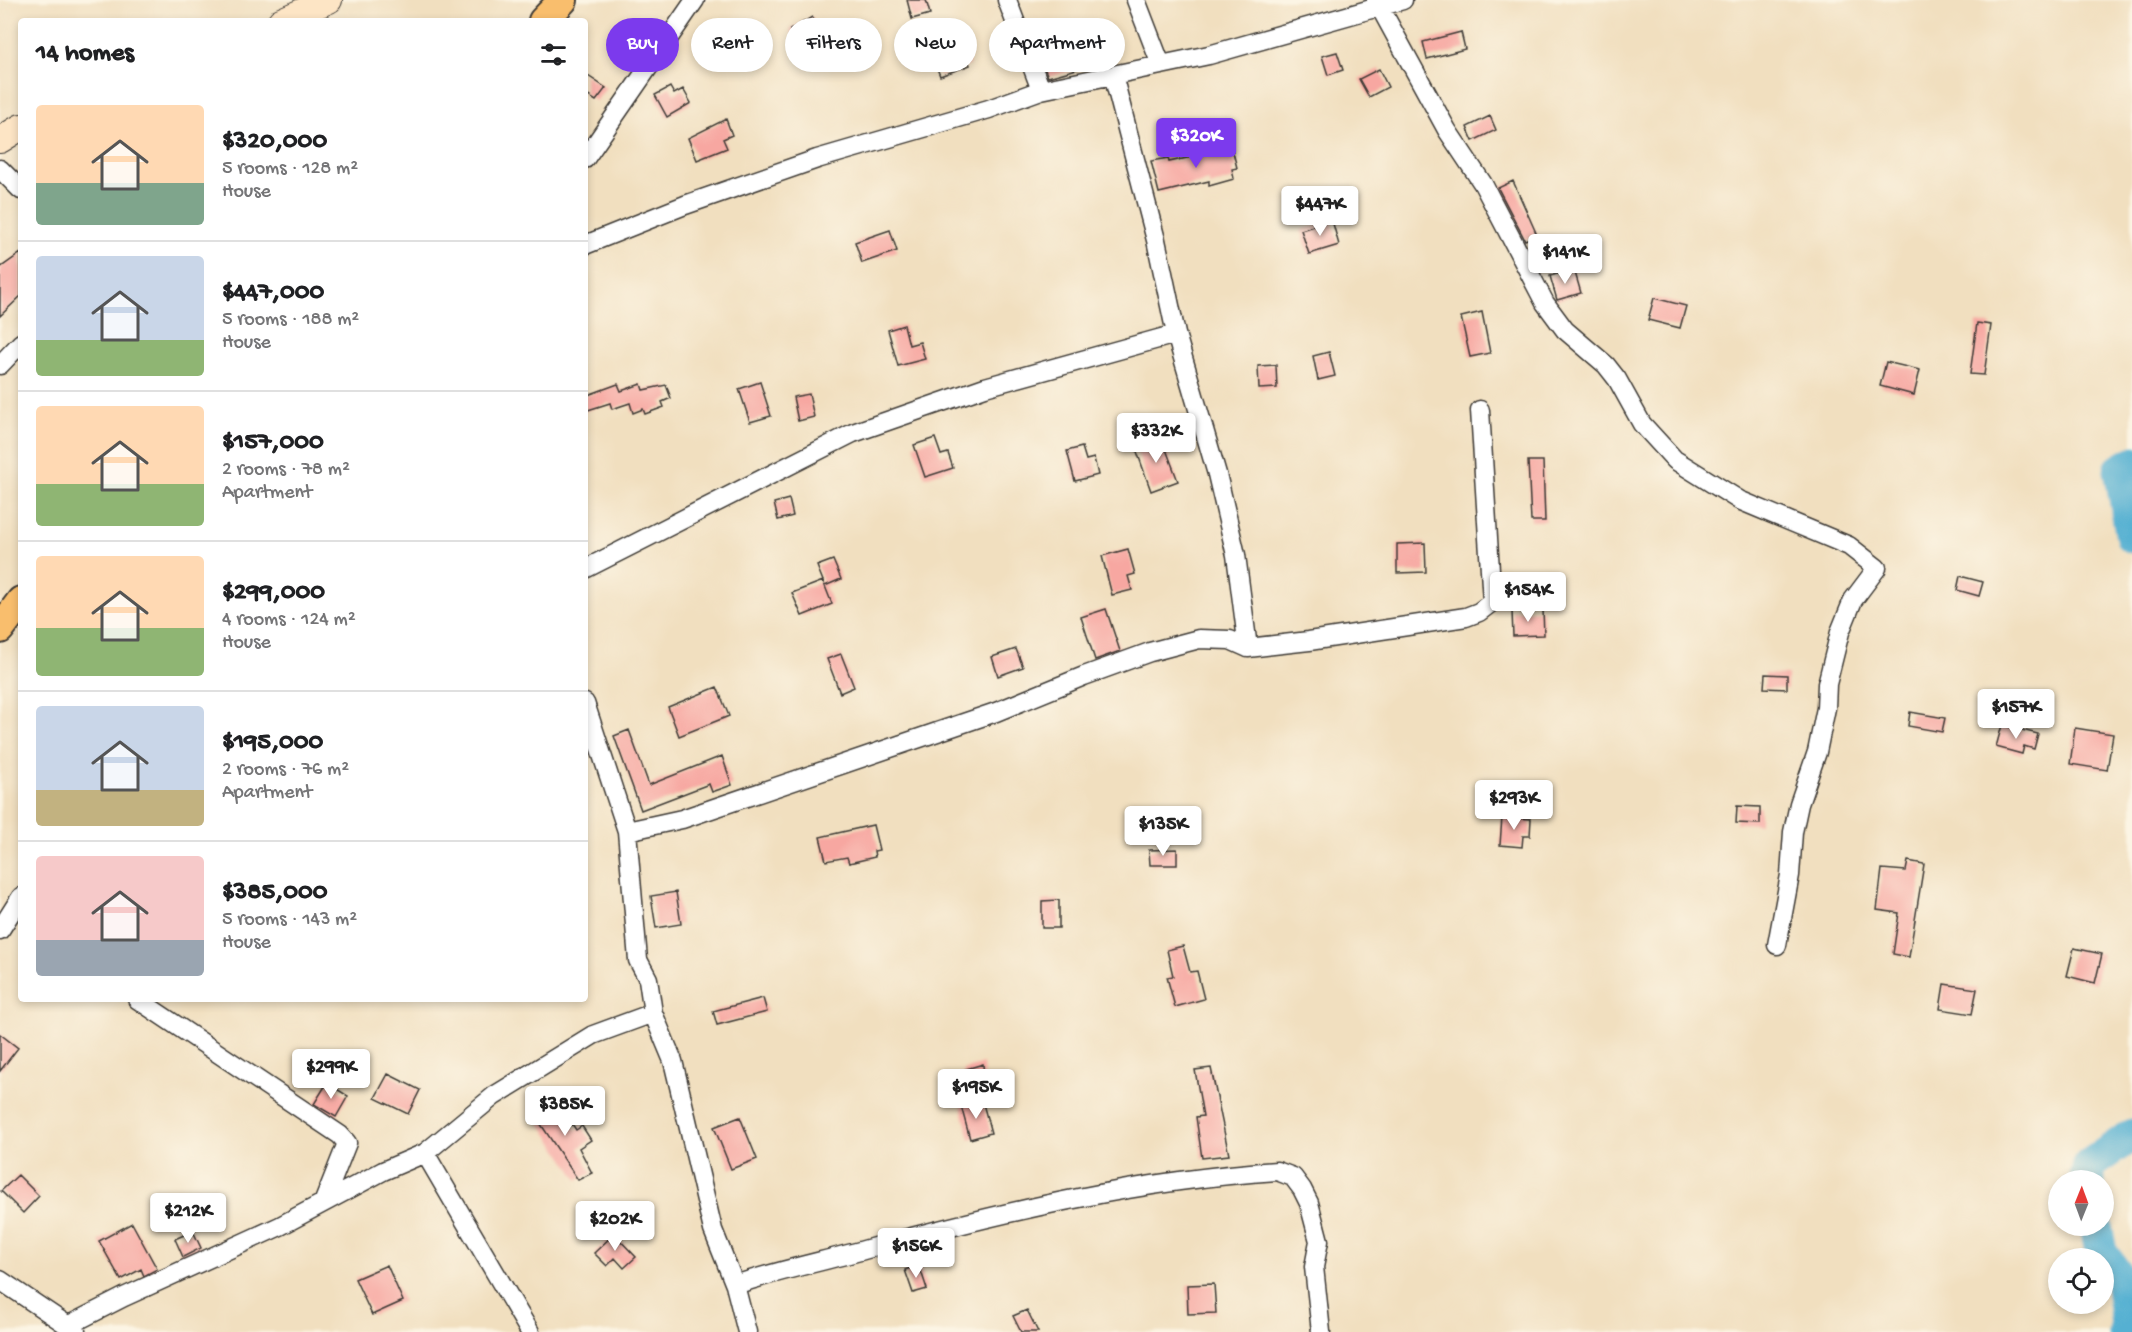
<!DOCTYPE html>
<html lang="en">
<head>
<meta charset="utf-8">
<style>
	:root { --surface:#fff; --page:#f2f2f2; --text:#202124; --muted:#757577; --line:#e0e0e0; --accent:#7c3aed }
	body { margin:0; font-family:"Gochi Hand",sans-serif; background:var(--page); color:var(--text); height:100vh; display:flex; flex-direction:column; font-size:22px; white-space:nowrap }
	* { box-sizing:border-box; margin:0 }
	p { font-size:20px; color:var(--muted) }
	.icon { flex:none; width:33px; height:33px; fill:none; stroke:currentColor; stroke-width:2; stroke-linecap:round; stroke-linejoin:round }
	.map { position:relative; flex:1; overflow:hidden }
	.sheet { position:absolute; left:18px; top:18px; width:570px; height:984px; display:flex; flex-direction:column; background:var(--surface); border-radius:6px; box-shadow:0 3px 9px #0003 }
	.sheet>* { flex:none }
	.guide { position:absolute; left:606px; top:18px; width:570px; height:54px; display:flex; gap:12px }
	.needle { width:39px; rotate:1deg }
	.controls { position:absolute; left:2048px; top:1170px; display:grid; gap:12px }
	.controls a { display:grid; place-items:center; width:66px; height:66px; border-radius:50%; background:var(--surface); box-shadow:0 3px 9px #0003; font-size:30px }
	.price { position:absolute; translate:-50% -51px; padding:0 14px; border-radius:6px; background:#fff; color:#222; font-size:20px; line-height:39px; filter:drop-shadow(0 2px 3px #0008) }
	.price::after { content:''; position:absolute; left:50%; top:36px; width:18px; height:14px; margin-left:-9px; background:inherit; clip-path:polygon(0 0,100% 0,50% 100%) }
	.price.selected { background:var(--accent); color:#fff }
	ul { padding:0; list-style:none }
	li { display:flex; align-items:center; gap:18px; height:150px; padding:0 18px }
	li+li { border-top:2px solid var(--line) }
	li span { display:grid; place-items:center; flex:none; width:168px; height:120px; border-radius:6px; color:#555 }
	li>.icon { margin-inline-start:auto }
	span .icon { width:72px; height:72px; fill:#fffc; stroke-width:1 }
	li b { font-size:26px }
	h2 { display:flex; justify-content:space-between; align-items:center; height:72px; padding:0 18px; font-size:26px }
	.tag { padding:0 21px; border-radius:27px; background:var(--surface); box-shadow:0 3px 9px #0003; font-size:21px; line-height:54px }
	.tag.selected { background:var(--accent); color:#fff }
	.map>svg:first-child { display:block }
</style>
</head>
<body>
<div class="map">
<svg width="2132" height="1332" viewBox="0 0 2132 1332">
	<rect width="100%" height="100%" fill="#fcf5e5"/>
	<filter id="ink" filterUnits="userSpaceOnUse"><feTurbulence type="fractalNoise" baseFrequency=".0167" numOctaves="2"/><feDisplacementMap in="SourceGraphic" scale="12" xChannelSelector="R" yChannelSelector="G"/><feConvolveMatrix kernelMatrix="1 2 1 2 8 2 1 2 1" color-interpolation-filters="sRGB"/></filter>
	<filter id="wash" filterUnits="userSpaceOnUse"><feTurbulence type="fractalNoise" baseFrequency=".008" numOctaves="4" result="noise"/><feDisplacementMap in="SourceGraphic" scale="24" xChannelSelector="R" yChannelSelector="G"/><feGaussianBlur stdDeviation="1.35" result="paint"/><feColorMatrix in="noise" values="0 0 0 0 0 0 0 0 0 0 0 0 0 0 0 0 0 1.4 0 .05"/><feComposite in="paint" operator="in"/></filter>
	<g filter="url(#wash)">
		<rect width="100%" height="100%" fill="#f1dfbf"/>
		<g fill="none" stroke-linecap="round" stroke-linejoin="round">
			<path stroke="#54b0d2" stroke-width="33" d="M2132 463 2120 470 2132 537
				M2089 1180 2086 1174 2089 1165 2132 1135
				M2096 1226 2101 1252 2121 1280 2127 1323 2125 1332"/>
		</g>
		<g id="blocks">
			<path fill="#f7a7a1" d="M907 0H926L930 14 912 19Z
				M812 17 822 32 799 46 790 30Z
				M1461 32 1465 49 1427 59 1423 42Z
				M948 34 954 52 964 48 970 65 940 76 927 42Z
				M1091 37 1099 63 1048 77 1038 52Z
				M1337 52 1343 70 1328 75 1322 56Z
				M1379 69 1388 87 1369 97 1359 79Z
				M585 74 606 88 596 101 585 94Z
				M670 87 674 94 683 89 691 103 667 117 655 95Z
				M1490 116 1496 130 1473 141 1467 127Z
				M726 119 732 135 723 139 727 148 697 160 688 138Z
				M1230 140 1237 168 1232 169 1234 179 1209 186V181L1159 193 1151 161 1168 158 1169 162 1214 152 1212 145Z
				M1513 181 1537 235 1525 240 1498 188Z
				M1332 220 1339 245 1309 254 1301 230Z
				M890 230 897 251 862 263 855 242Z
				M21 253V296L0 316V268Z
				M1574 269 1581 293 1557 300 1550 276Z
				M1654 298 1686 306 1680 328 1648 320Z
				M1482 312 1490 353 1470 357 1461 317Z
				M1977 323 1991 325 1984 375 1970 374Z
				M904 325 909 345 920 342 925 359 898 366 888 330Z
				M1329 352 1335 376 1318 380 1313 356Z
				M1886 362 1920 370 1914 395 1880 386Z
				M1276 365 1277 388 1259 389 1258 366Z
				M760 382 771 416 750 422 739 389Z
				M618 384 621 391 641 384 643 390 666 385 671 398 662 402 664 407 645 414 643 409 633 413 630 403 612 409 610 403 585 411V396Z
				M809 394 814 417 798 421 793 397Z
				M1161 436 1178 481 1151 491 1135 446Z
				M935 438 941 455 948 453 953 468 925 477 914 445Z
				M1082 447 1086 460 1094 458 1098 475 1075 481 1067 451Z
				M1528 461H1543L1545 521H1531Z
				M789 499 793 516 778 520 774 503Z
				M1425 543 1426 572 1397 573V544Z
				M1128 549 1135 574 1128 576 1132 590 1112 595 1102 556Z
				M833 560 841 579 825 586 817 566Z
				M1960 576 1983 582 1979 596 1957 590Z
				M823 581 832 604 802 616 792 593Z
				M1106 609 1120 651 1095 660 1081 617Z
				M1543 610 1544 635 1513 636 1512 611Z
				M1016 649 1023 667 998 676 992 657Z
				M841 654 854 687 840 693 827 659Z
				M1765 674 1787 675V689L1764 688Z
				M717 687 729 716 679 736 668 707Z
				M1910 712 1945 718 1942 732 1908 726Z
				M2002 725 2038 734 2034 749 2024 746 2022 754 1996 747Z
				M2075 728 2113 734 2107 770 2070 764Z
				M629 730 649 785 722 756 732 785 712 792 709 784 641 810 614 736Z
				M1737 806 1760 807V824L1736 823Z
				M1502 817 1531 819 1530 836H1523L1522 847 1500 845Z
				M873 825 879 850 874 851 875 857 849 863 847 857 826 861 820 837Z
				M1177 849V865H1150L1149 850Z
				M1908 861 1924 864 1909 957 1893 954 1899 913 1877 910 1882 869 1906 871Z
				M676 892 681 924 656 928 651 896Z
				M1059 900V928H1042V901Z
				M1183 946 1190 972 1197 971 1204 999 1175 1007 1167 977 1173 976 1167 950Z
				M2074 948 2102 954 2095 983 2067 976Z
				M1944 984 1977 989 1972 1014 1940 1009Z
				M763 998 767 1012 717 1025 713 1011Z
				M0 1034 18 1048 0 1071Z
				M983 1064 985 1092 971 1094 963 1070Z
				M1211 1068 1229 1155 1202 1158 1196 1117 1203 1116 1195 1070Z
				M388 1074 420 1090 408 1114 375 1098Z
				M327 1083 348 1096 336 1117 314 1104Z
				M556 1099 576 1130 582 1126 591 1140 579 1148 592 1173 578 1180 534 1114Z
				M982 1100 991 1133 970 1139 961 1106Z
				M740 1117 757 1159 731 1169 714 1127Z
				M18 1175 39 1196 23 1213 1 1191Z
				M132 1223 157 1269 144 1276 141 1269 121 1280 99 1241Z
				M193 1231 201 1248 183 1257 175 1239Z
				M614 1234 636 1257 624 1268 615 1258 607 1266 594 1253Z
				M387 1265 403 1301 372 1315 355 1279Z
				M919 1265 927 1289 913 1293 905 1270Z
				M1214 1284 1216 1313 1188 1314 1187 1285Z
				M1027 1310 1038 1332H1021L1013 1316Z"/>
		</g>
	</g>
	<g filter="url(#ink)">
		<use href="#blocks" fill-opacity="0" stroke="#3c3934" stroke-width="1.5"/>
		<g fill="none" stroke-linecap="round" stroke-linejoin="round">
			<g stroke="#3c3934" stroke-width="21">
				<path id="street" d="M1007 0 1041 90
					M1136 0 1161 65
					M1376 0 1447 130 1483 184 1545 303 1565 330 1606 365 1617 379 1642 424 1675 460 1739 500 1849 546 1877 568 1853 600 1840 632 1827 684 1826 708 1817 752 1799 804 1793 832 1790 875 1777 945
					M1113 75 1156 240 1176 334 1217 474 1236 555 1248 648
					M585 159 695 0
					M0 169 21 190
					M585 245 685 205 817 159 989 109 1041 90 1209 55 1403 0
					M0 365 21 343
					M585 569 853 433 985 387 1176 334
					M585 703 627 831 638 960 648 979 653 1013 673 1061 713 1230 735 1285C779 1270 825 1261 871 1248 1003 1212 1139 1180 1277 1171L1293 1177 1302 1189 1309 1203 1319 1241 1314 1267 1321 1332
					M627 831 682 819 996 712 1084 676 1150 652 1199 639 1230 640 1248 648 1309 641 1466 617 1479 612 1492 602 1480 410
					M0 930 21 897
					M137 999 340 1135 347 1143 324 1201
					M425 1153 530 1332
					M0 1280 76 1331
					M735 1285 747 1332
					M67 1326 124 1297 280 1226 383 1171 425 1153 494 1096 593 1035 653 1013"/>
			</g>
			<g stroke="#3c3934" stroke-width="28">
				<path id="secondary" d="M281 21 329 0
					M0 140 21 127"/>
			</g>
			<g stroke="#3c3934" stroke-width="32">
				<path id="primary" d="M543 21 563 0
					M0 629 21 601"/>
			</g>
			<use href="#street" stroke="#fff" stroke-width="18"/>
			<use href="#secondary" stroke="#fde5c5" stroke-width="26"/>
			<use href="#primary" stroke="#f9be6d" stroke-width="28"/>
		</g>
	</g>
</svg>
<div class="controls">
<a><svg class="needle" viewBox="-14 -14 28 28"><path d="M0-13l5 13h-10z" fill="#e53935"/><path d="M0 13l5-13h-10z" fill="#757577"/></svg></a>
<a><svg class="icon" aria-label="locate" viewBox="0 0 24 24"><circle cx="12" cy="12" r="6"/><path d="M12 2v4M12 18v4M2 12h4M18 12h4"/></svg></a>
</div>
<b class="price selected" style="left:1196px;top:169px">$320K</b>
<b class="price" style="left:1320px;top:237px">$447K</b>
<b class="price" style="left:1565px;top:285px">$141K</b>
<b class="price" style="left:1156px;top:464px">$332K</b>
<b class="price" style="left:1528px;top:623px">$154K</b>
<b class="price" style="left:2016px;top:740px">$157K</b>
<b class="price" style="left:1514px;top:831px">$293K</b>
<b class="price" style="left:1163px;top:857px">$135K</b>
<b class="price" style="left:331px;top:1100px">$299K</b>
<b class="price" style="left:976px;top:1120px">$195K</b>
<b class="price" style="left:565px;top:1137px">$385K</b>
<b class="price" style="left:188px;top:1244px">$212K</b>
<b class="price" style="left:615px;top:1252px">$202K</b>
<b class="price" style="left:916px;top:1279px">$156K</b>
<div class="guide">
<a class="tag selected">Buy</a>
<a class="tag">Rent</a>
<a class="tag">Filters</a>
<a class="tag">New</a>
<a class="tag">Apartment</a>
</div>
<section class="sheet">
<h2>14 homes<svg class="icon" aria-label="filters" viewBox="0 0 24 24"><path d="M4 7h16M4 17h16"/><circle cx="9" cy="7" r="2"/><circle cx="15" cy="17" r="2"/></svg></h2>
<ul>
<li><span style="background:linear-gradient(#ffd9b3 65%,#7fa58c 0)"><svg class="icon" aria-label="home" viewBox="0 0 24 24"><path d="M3 11l9-7 9 7M6 9v11h12V9"/></svg></span><div><b>$320,000</b><p>5 rooms · 128 m²</p><p>House</p></div></li>
<li><span style="background:linear-gradient(#c9d6e8 70%,#8fb573 0)"><svg class="icon" aria-label="home" viewBox="0 0 24 24"><path d="M3 11l9-7 9 7M6 9v11h12V9"/></svg></span><div><b>$447,000</b><p>5 rooms · 188 m²</p><p>House</p></div></li>
<li><span style="background:linear-gradient(#ffd9b3 65%,#8fb573 0)"><svg class="icon" aria-label="home" viewBox="0 0 24 24"><path d="M3 11l9-7 9 7M6 9v11h12V9"/></svg></span><div><b>$157,000</b><p>2 rooms · 78 m²</p><p>Apartment</p></div></li>
<li><span style="background:linear-gradient(#ffd9b3 60%,#8fb573 0)"><svg class="icon" aria-label="home" viewBox="0 0 24 24"><path d="M3 11l9-7 9 7M6 9v11h12V9"/></svg></span><div><b>$299,000</b><p>4 rooms · 124 m²</p><p>House</p></div></li>
<li><span style="background:linear-gradient(#c9d6e8 70%,#c2b280 0)"><svg class="icon" aria-label="home" viewBox="0 0 24 24"><path d="M3 11l9-7 9 7M6 9v11h12V9"/></svg></span><div><b>$195,000</b><p>2 rooms · 76 m²</p><p>Apartment</p></div></li>
<li><span style="background:linear-gradient(#f6c9c9 70%,#9aa5b1 0)"><svg class="icon" aria-label="home" viewBox="0 0 24 24"><path d="M3 11l9-7 9 7M6 9v11h12V9"/></svg></span><div><b>$385,000</b><p>5 rooms · 143 m²</p><p>House</p></div></li>
</ul>
</section>
</div>
</body>
</html>
